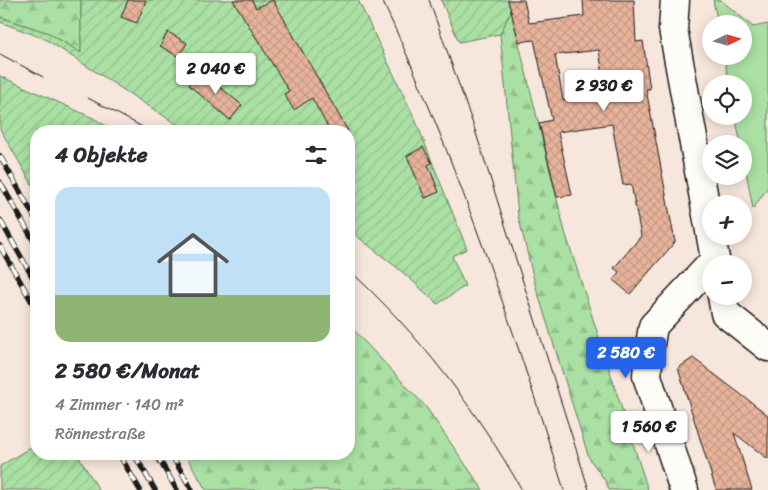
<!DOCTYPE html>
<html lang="de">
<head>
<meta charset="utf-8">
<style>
	:root { --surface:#fff; --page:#f7f7f7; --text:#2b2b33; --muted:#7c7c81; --line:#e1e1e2; --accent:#2563eb }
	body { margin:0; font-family:Sriracha,sans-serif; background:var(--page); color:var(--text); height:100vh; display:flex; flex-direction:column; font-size:19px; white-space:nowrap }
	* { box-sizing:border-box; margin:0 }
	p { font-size:16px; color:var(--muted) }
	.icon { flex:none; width:28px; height:28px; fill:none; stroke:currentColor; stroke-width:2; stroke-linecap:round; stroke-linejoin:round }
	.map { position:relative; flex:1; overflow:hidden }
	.details { position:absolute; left:30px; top:125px; width:325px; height:335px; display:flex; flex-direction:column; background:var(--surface); border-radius:20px; box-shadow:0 2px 12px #0003 }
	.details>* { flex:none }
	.needle { width:32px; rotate:85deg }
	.controls { position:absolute; left:702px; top:15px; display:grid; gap:10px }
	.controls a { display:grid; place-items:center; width:50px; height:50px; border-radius:50%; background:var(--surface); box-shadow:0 2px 12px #0003; font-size:25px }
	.price { position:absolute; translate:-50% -42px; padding:0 11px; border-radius:5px; background:#fff; color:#222; font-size:16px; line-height:32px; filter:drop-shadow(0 1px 2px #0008) }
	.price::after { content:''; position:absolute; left:50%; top:30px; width:15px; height:11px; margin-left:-8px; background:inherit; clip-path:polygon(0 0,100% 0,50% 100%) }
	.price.active { background:var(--accent); color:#fff }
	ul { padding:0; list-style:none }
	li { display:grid; align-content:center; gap:10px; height:265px; padding:0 25px }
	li+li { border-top:1px solid var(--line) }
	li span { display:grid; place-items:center; height:155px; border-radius:15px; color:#555 }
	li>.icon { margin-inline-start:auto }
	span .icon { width:90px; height:90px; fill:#fffc; stroke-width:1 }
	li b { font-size:21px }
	h2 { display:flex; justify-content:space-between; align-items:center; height:60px; padding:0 25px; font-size:21px }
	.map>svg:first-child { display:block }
</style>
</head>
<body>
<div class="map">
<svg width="768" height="490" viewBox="0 0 768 490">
	<defs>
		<pattern id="forest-firs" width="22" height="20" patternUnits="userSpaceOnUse" patternTransform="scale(1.25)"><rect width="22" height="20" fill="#aae0a3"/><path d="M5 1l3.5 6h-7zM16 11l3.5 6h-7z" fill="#92c08c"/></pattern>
		<pattern id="garden-furrows" width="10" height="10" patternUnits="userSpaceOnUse" patternTransform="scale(1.25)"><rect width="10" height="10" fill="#aae0a3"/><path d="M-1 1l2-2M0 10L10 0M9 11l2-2" fill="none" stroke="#92c08c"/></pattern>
		<pattern id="building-cross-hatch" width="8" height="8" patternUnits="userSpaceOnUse" patternTransform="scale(1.25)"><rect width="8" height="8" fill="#e8b39b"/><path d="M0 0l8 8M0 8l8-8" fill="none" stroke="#c69985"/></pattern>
	</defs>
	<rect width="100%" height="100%" fill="#f7e6db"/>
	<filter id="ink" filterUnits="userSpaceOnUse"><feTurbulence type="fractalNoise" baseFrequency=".02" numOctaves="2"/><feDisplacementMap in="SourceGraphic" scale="10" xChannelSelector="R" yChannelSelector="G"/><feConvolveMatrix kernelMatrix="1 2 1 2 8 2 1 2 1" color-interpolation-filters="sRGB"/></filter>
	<g filter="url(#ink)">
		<path fill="url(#forest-firs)" stroke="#637e60" d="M0 0H81V53L49 33 0 17Z
			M511 11 565 232 648 490H609L606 482 589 458 535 284 518 215 500 34Z
			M349 325 426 407 483 490H206L185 454H349Z"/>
		<path fill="#aae0a3" stroke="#637e60" d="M713 0H721L753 27 768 24V187L753 209 744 160V144H741L735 116H744V84H729L724 56H744V24H718Z"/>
		<path fill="url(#garden-furrows)" stroke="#637e60" d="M81 0H358L415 119 467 249 452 256 465 286 438 304 400 270 349 230V131H187L45 39 0 22V17L49 33 81 53Z
			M441 0H508L511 11 500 34 459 42Z
			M0 76 93 118 115 131H36V191L0 129Z
			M36 444V454H77L99 490H0V466Z"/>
		<path fill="url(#building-cross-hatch)" stroke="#1c1c1c" fill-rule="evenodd" d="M128 0H146L137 23 121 17Z
			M233 0H252L256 8 273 0 348 131H330L312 98 294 110 284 94 289 91Z
			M508 0H524L529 23 584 16 583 0H634L636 42 643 41 650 89H646L675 242 630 294 613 280 619 272 614 268 641 236 631 184 623 185 612 124 558 132 572 195 557 197 539 123 552 120 534 40 519 42ZM599 50 606 94 563 100 555 55Z
			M168 32 187 43 179 57 160 46Z
			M200 71 242 105 230 120 189 85Z
			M423 147 432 163 428 165 439 192 425 198 407 156Z
			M693 358 768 415V459L734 433 752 490H716L678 368Z"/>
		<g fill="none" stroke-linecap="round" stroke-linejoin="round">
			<g stroke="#1c1c1c" stroke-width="31">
				<path id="minor" d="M675 0 673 29 716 264
					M722 296 725 313 768 347
					M684 490 647 376 649 351 653 326 715 260"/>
			</g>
			<use href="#minor" stroke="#fdfcf7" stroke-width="28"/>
			<path stroke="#1c1c1c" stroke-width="1" d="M382 0C456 158 512 324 564 490
				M429 0 475 130 589 490
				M0 54 43 77
				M88 98 150 131
				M349 270C418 333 476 409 522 490"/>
			<g stroke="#1c1c1c" stroke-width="5.5">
				<path id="rail" d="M0 156 36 220
					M0 182 36 245
					M0 220 36 283
					M0 246 36 309
					M119 454 140 490
					M134 454 155 490
					M156 454 177 490
					M171 454 192 490"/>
			</g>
			<use href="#rail" stroke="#fdfcf7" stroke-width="4" stroke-dasharray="11" stroke-linecap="butt"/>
		</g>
	</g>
</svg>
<div class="controls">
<a><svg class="needle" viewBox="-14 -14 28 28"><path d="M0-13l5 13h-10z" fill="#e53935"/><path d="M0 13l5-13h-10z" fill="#7c7c81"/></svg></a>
<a><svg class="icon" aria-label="locate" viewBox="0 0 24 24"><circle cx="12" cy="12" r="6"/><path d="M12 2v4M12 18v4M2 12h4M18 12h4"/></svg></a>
<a><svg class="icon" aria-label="layers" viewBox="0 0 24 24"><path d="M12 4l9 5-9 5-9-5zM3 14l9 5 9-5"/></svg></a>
<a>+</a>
<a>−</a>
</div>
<b class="price" style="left:216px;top:95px">2 040 €</b>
<b class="price" style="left:604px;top:112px">2 930 €</b>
<b class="price active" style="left:626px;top:379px">2 580 €</b>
<b class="price" style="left:649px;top:453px">1 560 €</b>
<section class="details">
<h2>4 Objekte<svg class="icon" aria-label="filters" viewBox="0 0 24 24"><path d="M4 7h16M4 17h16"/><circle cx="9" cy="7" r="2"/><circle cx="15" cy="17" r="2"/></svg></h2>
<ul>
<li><span style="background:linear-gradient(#bfe0f5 70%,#8fb573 0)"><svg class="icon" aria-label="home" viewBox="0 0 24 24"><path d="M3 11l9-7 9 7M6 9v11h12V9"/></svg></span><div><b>2 580 €/Monat</b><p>4 Zimmer · 140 m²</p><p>Rönnestraße</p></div></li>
</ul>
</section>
</div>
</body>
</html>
